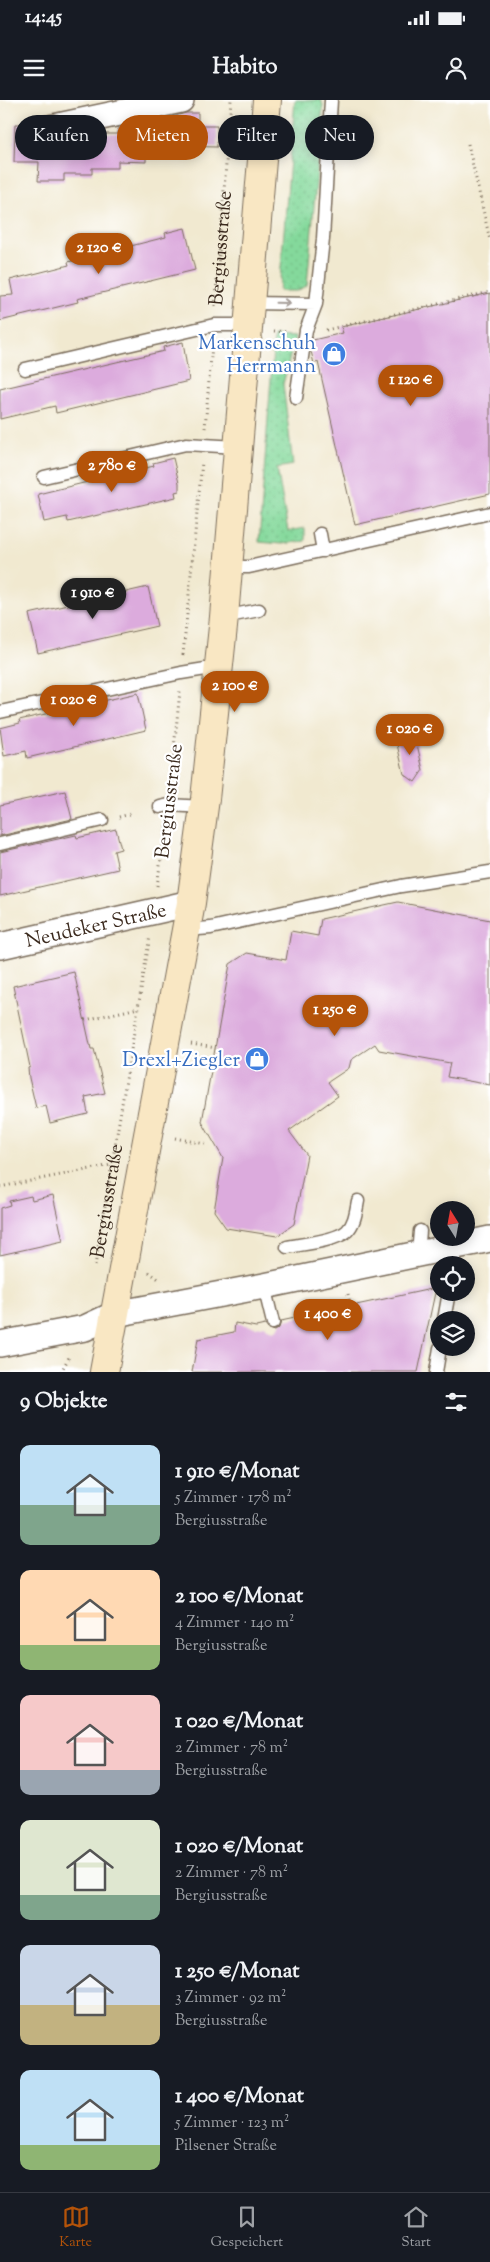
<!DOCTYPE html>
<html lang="de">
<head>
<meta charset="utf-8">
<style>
	:root { --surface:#171b24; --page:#20242c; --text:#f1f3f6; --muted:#9ea1a6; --line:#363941; --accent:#b45309 }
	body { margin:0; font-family:"Sorts Mill Goudy",serif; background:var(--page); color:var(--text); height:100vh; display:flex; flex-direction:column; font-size:19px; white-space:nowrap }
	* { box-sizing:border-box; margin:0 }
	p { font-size:16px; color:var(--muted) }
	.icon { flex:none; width:28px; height:28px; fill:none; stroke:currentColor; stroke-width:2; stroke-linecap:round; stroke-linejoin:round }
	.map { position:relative; height:1272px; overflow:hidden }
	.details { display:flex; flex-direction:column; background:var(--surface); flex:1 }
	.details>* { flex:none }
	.banner { position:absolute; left:15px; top:15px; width:460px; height:45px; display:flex; gap:10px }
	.needle { width:32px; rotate:349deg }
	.fabs { position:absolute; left:430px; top:1101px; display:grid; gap:10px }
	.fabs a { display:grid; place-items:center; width:45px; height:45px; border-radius:50%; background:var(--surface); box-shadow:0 2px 12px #0003; font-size:25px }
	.price { position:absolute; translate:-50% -42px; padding:0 11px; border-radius:18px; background:var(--accent); color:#fff; font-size:16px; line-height:32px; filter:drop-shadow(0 1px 2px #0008) }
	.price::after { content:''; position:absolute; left:50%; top:30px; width:15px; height:11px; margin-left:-8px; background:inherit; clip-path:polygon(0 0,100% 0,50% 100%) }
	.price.active { background:#222; color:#fff }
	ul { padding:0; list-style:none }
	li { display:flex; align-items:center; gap:15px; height:125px; padding:0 20px }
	li span { display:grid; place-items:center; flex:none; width:140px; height:100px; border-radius:10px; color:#555 }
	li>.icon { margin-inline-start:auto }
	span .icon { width:60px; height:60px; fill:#fffc; stroke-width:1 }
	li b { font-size:21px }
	h2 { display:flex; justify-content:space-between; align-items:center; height:60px; padding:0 20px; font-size:21px }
	.tag { padding:0 18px; border-radius:22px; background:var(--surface); box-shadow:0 2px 12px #0003; font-size:18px; line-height:45px }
	.tag.active { background:var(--accent); color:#fff }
	.status { display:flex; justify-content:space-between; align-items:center; height:35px; padding:0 25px; background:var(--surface); direction:ltr }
	.status svg { height:14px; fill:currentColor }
	header { display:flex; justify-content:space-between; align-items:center; height:65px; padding:0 20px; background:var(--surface); font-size:22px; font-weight:800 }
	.menu { display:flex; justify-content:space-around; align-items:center; height:70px; border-top:1px solid var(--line); background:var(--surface); font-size:14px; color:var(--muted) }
	.menu a { display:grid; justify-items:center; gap:2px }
	.menu .active { color:var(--accent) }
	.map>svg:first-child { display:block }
</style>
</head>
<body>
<div class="status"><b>14:45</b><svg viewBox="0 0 49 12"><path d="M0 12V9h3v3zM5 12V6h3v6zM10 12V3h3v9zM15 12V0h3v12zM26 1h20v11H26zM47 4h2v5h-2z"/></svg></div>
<header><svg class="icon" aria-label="menu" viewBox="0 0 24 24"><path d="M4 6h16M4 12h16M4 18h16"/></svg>Habito<svg class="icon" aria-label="person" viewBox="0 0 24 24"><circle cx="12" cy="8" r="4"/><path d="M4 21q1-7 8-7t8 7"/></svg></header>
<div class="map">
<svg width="490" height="1272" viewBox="0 0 490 1272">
	<defs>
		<pattern id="grass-dots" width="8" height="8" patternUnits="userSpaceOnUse" patternTransform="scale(1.25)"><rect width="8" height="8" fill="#84d99b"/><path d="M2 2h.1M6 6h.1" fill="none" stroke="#73ba85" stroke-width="1.8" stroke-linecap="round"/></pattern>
	</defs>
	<rect width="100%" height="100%" fill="#fff"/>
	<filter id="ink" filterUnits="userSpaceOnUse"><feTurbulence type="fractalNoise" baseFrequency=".02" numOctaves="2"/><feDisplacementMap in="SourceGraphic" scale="10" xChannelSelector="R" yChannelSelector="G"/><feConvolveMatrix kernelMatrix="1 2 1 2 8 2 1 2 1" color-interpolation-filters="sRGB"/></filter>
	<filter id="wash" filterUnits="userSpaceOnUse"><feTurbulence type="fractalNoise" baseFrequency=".0096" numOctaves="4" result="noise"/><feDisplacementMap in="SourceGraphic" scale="20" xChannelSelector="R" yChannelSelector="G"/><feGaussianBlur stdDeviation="1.12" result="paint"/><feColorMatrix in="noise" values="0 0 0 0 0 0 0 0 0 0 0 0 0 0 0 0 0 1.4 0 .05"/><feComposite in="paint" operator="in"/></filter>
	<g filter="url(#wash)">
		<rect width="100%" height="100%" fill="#f1e9d0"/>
		<path fill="url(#grass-dots)" stroke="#60825c" d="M295 0H321L323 5 307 185 297 191H279Z
			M274 236 295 237 283 284 293 365 277 368 288 431 305 428V441L282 444 259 442Z"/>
		<g id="blocks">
			<path fill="#dcabdd" d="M186 13H198V26H217V47L172 46V54L146 55V62L118 61V68H92V74H64V81H38L39 62H14L15 24H31L30 31 33 38 39 42 46 43 67 39H93L92 34H118V28L146 27V22L172 20V17Z
				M185 128 195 170 77 199 78 202 0 221V196L13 195 10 180 69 165 68 162 166 137 165 133Z
				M490 193V394L355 425 318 262 314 264 311 251 313 240 343 233 341 227Z
				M183 242 189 281 56 313 55 306 0 319V289L164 251 163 247Z
				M173 358 179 383V391L175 392 176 397 68 422 67 417 44 422 38 394 154 366 153 363Z
				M148 487 157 526 38 553 29 514Z
				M138 593 146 630 27 658 26 651 4 656 0 628 20 623 19 620Z
				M407 632 415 636 423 670 415 682 404 674 396 640 400 633Z
				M65 691 72 719 0 736V705Z
				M116 729 121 749 114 751 118 769 0 796V752L76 735 77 738Z
				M398 802 490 820V985L447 977 450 963 379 950 375 944 351 960 349 968 328 982 338 996 289 1031 307 1055 294 1124 277 1136 226 1128 214 1111 223 1058 202 1022 230 864 247 853 286 860 291 831 318 836 321 819Z
				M74 872 91 949H94L105 993 85 997 88 1014 50 1023 46 1006 36 1008 29 978 28 968 30 967 13 886Z
				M53 1095 63 1141 0 1155V1108L10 1105 9 1101 31 1096 32 1100Z
				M436 1188 418 1272H192L198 1239 234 1232 235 1223 256 1227 265 1225 268 1229 274 1231 279 1228 281 1221Z"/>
		</g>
	</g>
	<g filter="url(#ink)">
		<use href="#blocks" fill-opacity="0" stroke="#7b6d5c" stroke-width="1"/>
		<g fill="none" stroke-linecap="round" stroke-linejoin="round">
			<g stroke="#7b6d5c" stroke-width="15">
				<path id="lane" d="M250 203 316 204
					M25 269 214 225H248
					M296 298 306 230 316 204 323 139 331 0
					M44 377 186 344 238 347
					M320 434 323 451
					M228 467H249L490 413
					M224 517 259 510
					M0 612 181 573 218 567
					M160 707 169 705 204 707
					M0 744 102 720
					M186 830 211 828 401 786 490 772
					M287 1147C302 1144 336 1141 347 1131 355 1123 356 1111 358 1101
					M418 1154 420 1131
					M453 1165 456 1146
					M264 1186 273 1223
					M444 1220 449 1192
					M436 1272 440 1248"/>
			</g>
			<g stroke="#7b6d5c" stroke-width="28">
				<g id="street">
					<path d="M44 29 181 0"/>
					<path id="s3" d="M0 846 191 803"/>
					<path d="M0 1244 85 1228 115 1214 264 1186 490 1139"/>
				</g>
			</g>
			<g stroke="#7b6d5c" stroke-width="30">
				<path id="secondary" d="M104 1272 191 803 205 699 224 517 267 0"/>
			</g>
			<g stroke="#7b6d5c" stroke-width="3" stroke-dasharray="1 4" stroke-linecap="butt">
				<path d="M468 44 490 140"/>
				<path id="s1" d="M215 206 231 0"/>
				<path d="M326 230 490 192"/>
				<path d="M274 231 288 232"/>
				<path d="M205 328 212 245"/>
				<path d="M183 555 202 362"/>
				<path d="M170 687 180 591"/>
				<path d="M119 717 130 714"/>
				<path d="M157 786 166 725"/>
				<path d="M85 920 138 908"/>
				<path d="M191 944 216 948"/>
				<path d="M175 1038 205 1044"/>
				<path d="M0 1087 111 1065"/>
				<path id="s2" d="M95 1166 150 836"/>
				<path d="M149 1172 160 1180"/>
				<path d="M348 1194 351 1209"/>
				<path d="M323 1201 339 1203 346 1207 350 1206"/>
				<path d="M61 1272 69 1257"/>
			</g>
			<use href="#lane" stroke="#fff" stroke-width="12"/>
			<use href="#street" stroke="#fff" stroke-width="25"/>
			<use href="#secondary" stroke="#f9e7c3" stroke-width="28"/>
		</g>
		<defs><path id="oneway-shaft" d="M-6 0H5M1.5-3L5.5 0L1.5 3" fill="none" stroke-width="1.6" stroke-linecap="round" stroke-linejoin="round" transform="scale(1.25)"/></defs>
		<use stroke="#a79f9a" href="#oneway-shaft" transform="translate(283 203) rotate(1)"/>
	</g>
	<defs>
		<g id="shop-disc" transform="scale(1.25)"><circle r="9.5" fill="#3f7fe0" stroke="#fff"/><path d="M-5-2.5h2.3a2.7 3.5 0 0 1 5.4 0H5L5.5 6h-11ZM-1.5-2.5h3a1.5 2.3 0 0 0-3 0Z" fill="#fff"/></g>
	</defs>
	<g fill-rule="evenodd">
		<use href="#shop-disc" x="334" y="254"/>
		<use href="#shop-disc" x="257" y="959"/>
	</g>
	<g text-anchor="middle" stroke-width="4.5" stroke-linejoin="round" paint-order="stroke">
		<g font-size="20" fill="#3b2a1e" stroke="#fff">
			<text dy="7" stroke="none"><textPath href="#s1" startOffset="58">Bergiusstraße</textPath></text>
			<text transform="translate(168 701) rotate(-83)" y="7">Bergiusstraße</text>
			<text dy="7" stroke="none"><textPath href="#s3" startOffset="98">Neudeker Straße</textPath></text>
			<text dy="7" stroke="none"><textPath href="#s2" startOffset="66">Bergiusstraße</textPath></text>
		</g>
		<g font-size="20" fill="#366cbe" stroke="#fff" text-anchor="end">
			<text x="316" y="249">Markenschuh<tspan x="316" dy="23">Herrmann</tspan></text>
			<text x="240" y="966">Drexl+Ziegler</text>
		</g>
	</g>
</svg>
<div class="fabs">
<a><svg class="needle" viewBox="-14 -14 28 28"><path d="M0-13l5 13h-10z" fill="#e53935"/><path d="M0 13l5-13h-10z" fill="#9ea1a6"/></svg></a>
<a><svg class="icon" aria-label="locate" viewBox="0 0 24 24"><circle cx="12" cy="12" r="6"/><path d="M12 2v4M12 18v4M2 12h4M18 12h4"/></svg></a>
<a><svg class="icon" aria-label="layers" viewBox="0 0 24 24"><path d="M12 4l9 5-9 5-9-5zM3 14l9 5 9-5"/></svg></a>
</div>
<b class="price" style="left:99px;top:175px">2 120 €</b>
<b class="price" style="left:411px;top:307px">1 120 €</b>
<b class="price" style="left:112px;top:393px">2 780 €</b>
<b class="price active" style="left:93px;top:520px">1 910 €</b>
<b class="price" style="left:235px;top:613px">2 100 €</b>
<b class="price" style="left:74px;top:627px">1 020 €</b>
<b class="price" style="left:410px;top:656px">1 020 €</b>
<b class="price" style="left:335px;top:937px">1 250 €</b>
<b class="price" style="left:328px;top:1241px">1 400 €</b>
<div class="banner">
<a class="tag">Kaufen</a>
<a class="tag active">Mieten</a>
<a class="tag">Filter</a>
<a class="tag">Neu</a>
</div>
</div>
<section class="details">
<h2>9 Objekte<svg class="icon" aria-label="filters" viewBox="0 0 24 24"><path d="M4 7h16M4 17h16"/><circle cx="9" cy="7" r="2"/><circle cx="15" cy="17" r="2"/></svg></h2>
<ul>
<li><span style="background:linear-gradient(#bfe0f5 60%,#7fa58c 0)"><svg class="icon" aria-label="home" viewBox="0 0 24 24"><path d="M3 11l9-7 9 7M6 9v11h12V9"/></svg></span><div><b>1 910 €/Monat</b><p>5 Zimmer · 178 m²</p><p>Bergiusstraße</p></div></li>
<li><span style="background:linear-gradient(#ffd9b3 75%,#8fb573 0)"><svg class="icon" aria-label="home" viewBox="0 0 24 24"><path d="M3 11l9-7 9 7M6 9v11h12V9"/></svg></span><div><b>2 100 €/Monat</b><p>4 Zimmer · 140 m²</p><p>Bergiusstraße</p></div></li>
<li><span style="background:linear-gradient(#f6c9c9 75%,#9aa5b1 0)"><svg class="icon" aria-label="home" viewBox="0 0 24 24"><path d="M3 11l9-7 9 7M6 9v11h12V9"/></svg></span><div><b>1 020 €/Monat</b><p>2 Zimmer · 78 m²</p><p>Bergiusstraße</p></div></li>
<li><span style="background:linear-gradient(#dfe7d0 75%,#7fa58c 0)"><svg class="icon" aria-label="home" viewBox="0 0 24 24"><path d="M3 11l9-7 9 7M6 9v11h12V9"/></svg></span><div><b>1 020 €/Monat</b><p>2 Zimmer · 78 m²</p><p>Bergiusstraße</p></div></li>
<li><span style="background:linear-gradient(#c9d6e8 60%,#c2b280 0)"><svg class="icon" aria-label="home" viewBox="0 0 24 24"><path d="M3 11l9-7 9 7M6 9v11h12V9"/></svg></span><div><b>1 250 €/Monat</b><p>3 Zimmer · 92 m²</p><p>Bergiusstraße</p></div></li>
<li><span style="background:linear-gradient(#bfe0f5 75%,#8fb573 0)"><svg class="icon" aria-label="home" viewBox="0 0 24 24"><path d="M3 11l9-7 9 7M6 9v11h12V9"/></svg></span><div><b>1 400 €/Monat</b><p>5 Zimmer · 123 m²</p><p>Pilsener Straße</p></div></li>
</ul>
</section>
<nav class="menu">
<a class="active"><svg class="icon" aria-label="map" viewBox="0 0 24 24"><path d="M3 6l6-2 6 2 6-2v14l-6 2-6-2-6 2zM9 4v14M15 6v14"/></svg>Karte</a>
<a><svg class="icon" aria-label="saved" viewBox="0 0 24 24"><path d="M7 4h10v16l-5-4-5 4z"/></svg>Gespeichert</a>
<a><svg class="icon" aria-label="home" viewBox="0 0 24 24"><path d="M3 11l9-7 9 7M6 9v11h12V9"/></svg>Start</a>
</nav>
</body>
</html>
